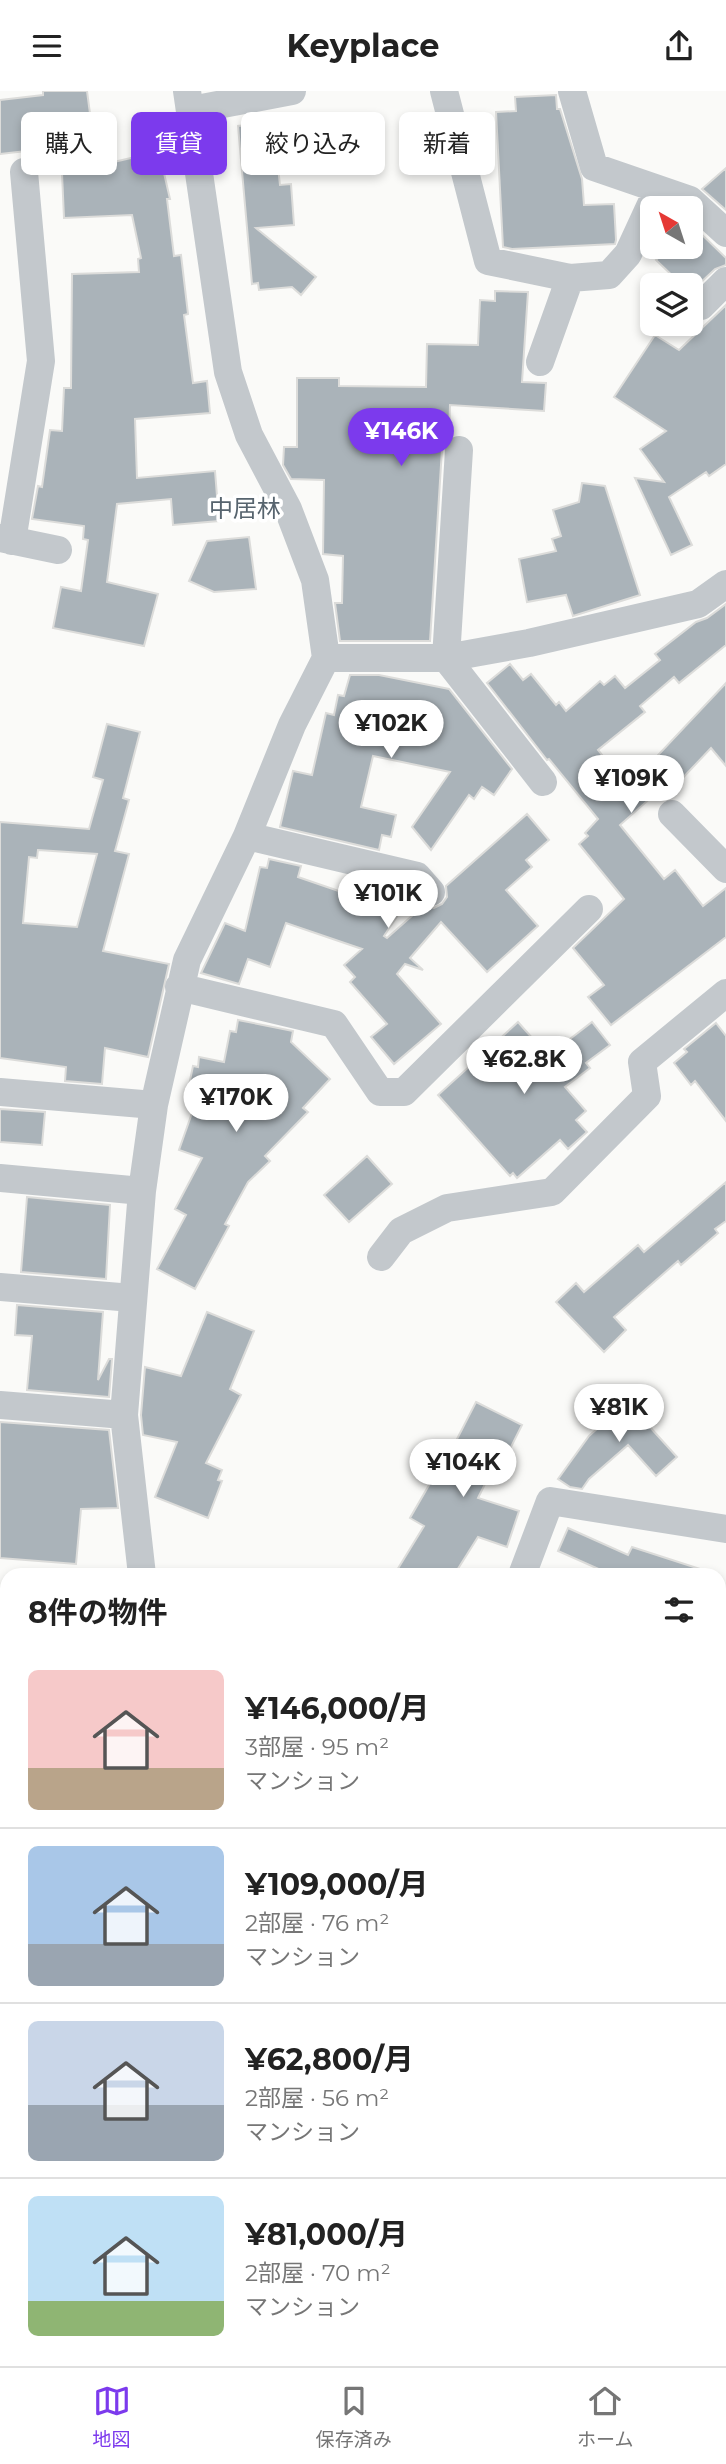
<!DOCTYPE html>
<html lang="ja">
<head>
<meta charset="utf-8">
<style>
	:root { --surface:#fff; --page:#f2f2f2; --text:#222; --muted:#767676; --line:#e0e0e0; --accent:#7c3aed }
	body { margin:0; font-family:Montserrat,"Noto Sans JP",sans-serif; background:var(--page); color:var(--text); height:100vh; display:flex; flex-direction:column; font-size:26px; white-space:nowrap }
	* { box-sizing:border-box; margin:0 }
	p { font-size:23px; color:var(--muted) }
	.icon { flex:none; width:38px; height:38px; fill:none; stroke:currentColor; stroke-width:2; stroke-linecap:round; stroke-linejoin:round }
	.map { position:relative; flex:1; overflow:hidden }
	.drawer { position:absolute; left:0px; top:1477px; width:726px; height:798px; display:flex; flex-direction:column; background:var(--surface); border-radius:21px 21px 0 0; box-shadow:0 4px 10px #0003 }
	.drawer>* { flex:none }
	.guide { position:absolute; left:21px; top:21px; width:684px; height:63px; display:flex; gap:14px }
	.needle { width:46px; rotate:321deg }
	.tools { position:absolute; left:640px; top:105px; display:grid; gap:14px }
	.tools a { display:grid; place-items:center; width:63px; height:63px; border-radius:10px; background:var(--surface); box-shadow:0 4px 10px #0003; font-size:35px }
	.price { position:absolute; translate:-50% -60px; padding:0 16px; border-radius:24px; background:#fff; color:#222; font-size:23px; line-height:46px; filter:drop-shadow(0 2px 4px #0008) }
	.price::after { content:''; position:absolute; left:50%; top:42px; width:21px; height:16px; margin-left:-10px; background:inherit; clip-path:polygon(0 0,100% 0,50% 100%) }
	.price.selected { background:var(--accent); color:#fff }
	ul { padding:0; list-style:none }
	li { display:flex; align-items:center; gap:21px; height:175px; padding:0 28px }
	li+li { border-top:2px solid var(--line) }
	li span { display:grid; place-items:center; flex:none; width:196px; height:140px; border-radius:10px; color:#555 }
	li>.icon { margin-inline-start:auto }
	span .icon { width:84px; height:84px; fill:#fffc; stroke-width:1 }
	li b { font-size:30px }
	h2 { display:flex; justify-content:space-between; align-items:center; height:84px; padding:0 28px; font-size:30px }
	.tag { padding:0 24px; border-radius:10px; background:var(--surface); box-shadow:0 4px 10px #0003; font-size:24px; line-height:63px }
	.tag.selected { background:var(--accent); color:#fff }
	header { display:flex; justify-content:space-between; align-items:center; height:91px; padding:0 28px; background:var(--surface); font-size:32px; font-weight:700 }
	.tab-bar { display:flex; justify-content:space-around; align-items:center; height:98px; border-top:2px solid var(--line); background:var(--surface); font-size:19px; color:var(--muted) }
	.tab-bar a { display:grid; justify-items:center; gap:4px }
	.tab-bar .selected { color:var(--accent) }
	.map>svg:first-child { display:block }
</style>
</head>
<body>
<header><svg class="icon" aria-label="menu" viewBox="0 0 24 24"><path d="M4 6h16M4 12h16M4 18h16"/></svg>Keyplace<svg class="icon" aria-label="share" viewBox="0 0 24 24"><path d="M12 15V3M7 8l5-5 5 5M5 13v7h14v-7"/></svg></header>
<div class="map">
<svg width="726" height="2275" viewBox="0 0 726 2275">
	<rect width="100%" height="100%" fill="#fafaf8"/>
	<path fill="#aab3b9" stroke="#dcdcda" stroke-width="2" fill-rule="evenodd" d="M43 0H87L97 75 152 62 154 71 161 69 170 108H167L174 165 181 164 188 223 184 224 193 292 207 290 210 322 135 328 137 387 215 380 219 430 173 434 171 408 117 413 107 491 158 503 144 555 53 537 61 496 81 500 88 449 83 448 84 435 32 428 38 395 42 396 50 339 62 340 64 297H71L72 183 139 181 138 168 141 167 132 124 64 127 61 60 36 63 35 59 0 63V9L43 4Z
		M556 4 557 18H560L582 88 584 114 614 113 616 149 615 153 512 158 503 156 496 21 516 20 515 6Z
		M273 31 280 94 291 93 294 134 256 137 316 186 301 204 292 196 259 199 258 192 252 193 238 35Z
		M726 77V119L702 98Z
		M691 133 726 167V174L715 178 698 194H682L656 169 669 156H691Z
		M495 200 528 201 522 291 546 292 544 320 450 314 449 346 442 358 430 550H340L335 512H342L343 465 323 463 324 389 291 388 283 374 284 356H297V287H339V295L426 296 427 253 478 254 480 209 495 210Z
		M726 214V373L709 385 706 381 669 406 692 454 671 464 635 387 664 391 640 358 666 340 614 306 655 244 679 259Z
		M582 392 605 395 640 504 573 525 566 504 527 511 519 468 556 460 552 448 561 445 553 419 579 411Z
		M249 446 256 498 214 501 189 490 207 450Z
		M726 513V554L679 592 674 586 640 615 645 621 598 659 628 696 726 592V675L711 657 677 693 672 688 620 734 664 788 675 779 703 815 726 797V846L611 934 588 906 604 894 573 857 624 808 579 753 588 745 585 742 598 728 549 668 547 669 487 592 510 573 523 589 531 583 556 614 559 611 566 620 600 590 604 594 615 585 625 597 660 569 655 563 696 531 707 527Z
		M350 584H379L449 598 512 678 494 704 482 696 474 708 469 704 431 759 412 736 450 681 373 665 361 716 396 724 391 746 382 744 379 759 280 736 293 680 312 684 326 622 334 624 338 604 344 605Z
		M107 633 140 641 123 707 129 709 115 760 129 763 103 860 169 873 148 966 105 957 102 993 65 990 66 976 0 967V731L89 738 103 689 93 686ZM38 759 97 763 77 836 23 832 29 766 37 767Z
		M527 723 549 749 526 769 532 776 506 799 538 835 487 881 441 831 410 867 423 879 405 873 397 883 441 933 394 973 371 946 387 933 350 891 355 886 344 874 362 858 286 832 270 876 248 868 239 893 201 882 225 832 245 840 260 776 267 777 269 768 301 775 298 786 400 821 384 845 387 847 423 815 434 817 442 813 447 806 446 795Z
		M238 929 293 940 291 951 330 988 303 1017 308 1021 265 1065 270 1070 248 1091 225 1133 229 1135 195 1198 157 1178 186 1124 175 1118 202 1067 179 1059 198 1005 188 999 193 975 198 976 199 966 224 971 230 940 236 941Z
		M518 931 548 965 592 931 610 954 586 972 590 977 565 996 586 1020 576 1029 587 1041 568 1058 560 1049 517 1087 513 1082 510 1085 438 1004Z
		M716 932 726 945V1030L695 990 691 994 674 972 687 961 684 958Z
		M0 1018 45 1021 42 1054 0 1051Z
		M367 1065 392 1093 349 1131 324 1104Z
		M726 1091V1130L715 1138 718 1142 681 1174 678 1170 614 1226 626 1239 604 1261 556 1211 576 1192 584 1201 638 1154 644 1161Z
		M27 1106 110 1114 106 1188 21 1181Z
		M17 1214 103 1221 98 1289 109 1268H112L109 1306 27 1299 32 1245 15 1244Z
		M207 1221 254 1240 230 1298 241 1304 206 1372 222 1379 218 1389 222 1390 208 1427 155 1406 177 1351 143 1344 141 1324 145 1276 181 1285Z
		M636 1303 657 1328 649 1335 677 1366 656 1385 628 1354 589 1388 582 1398 570 1396 558 1388 589 1345Z
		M476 1311 522 1334 510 1358 504 1355 478 1407 519 1420 507 1456 478 1446 454 1484H394L424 1435 410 1427 436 1382 439 1383Z
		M0 1331 109 1339 118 1417 81 1418 76 1473 0 1467Z
		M568 1437 628 1464 632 1456 703 1479 702 1484H612L558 1460Z"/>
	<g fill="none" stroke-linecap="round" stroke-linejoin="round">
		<g stroke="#b5babe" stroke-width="41">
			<path id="primary" d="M0 1691H7
				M719 1762H726
				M719 2192 726 2184
				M719 2264 726 2256
				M647 2275 653 2268"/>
		</g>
		<path stroke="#c3c8cc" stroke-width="28" d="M444 0 488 170 570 187 609 184 628 163 658 98 690 109 726 142
			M572 0 594 76 658 98
			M191 19 292 0
			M701 215 726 190
			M540 271 570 187
			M459 359 446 567 543 691
			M0 447 58 459
			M12 450 41 270 24 81
			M326 567H446L529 552 698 513 726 493
			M672 723 726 778
			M247 745 417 785 431 801
			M179 896 334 933 380 1001H404L589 818
			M0 1001 154 1014
			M0 1087 142 1100
			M381 1166 401 1140 447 1117 552 1101 647 1005 642 971 726 902
			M0 1196 132 1207
			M0 1314 124 1324
			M142 1484 124 1324 142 1100 154 1014 187 869 247 745 292 634 326 567 315 489 288 418 249 344 228 281 187 0
			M522 1484 550 1410 726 1438
			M222 2275 225 2268"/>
		<use href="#primary" stroke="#fff" stroke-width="38"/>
	</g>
	<g text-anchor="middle" stroke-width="7" stroke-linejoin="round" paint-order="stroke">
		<g font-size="24" fill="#57646e" stroke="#fff">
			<text x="245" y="426">中居林</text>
		</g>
	</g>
</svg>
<div class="tools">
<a><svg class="needle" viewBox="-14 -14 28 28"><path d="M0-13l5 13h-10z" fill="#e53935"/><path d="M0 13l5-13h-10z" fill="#767676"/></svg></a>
<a><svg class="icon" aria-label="layers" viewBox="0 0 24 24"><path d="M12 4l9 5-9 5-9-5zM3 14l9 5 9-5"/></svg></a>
</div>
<b class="price selected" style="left:401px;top:377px">¥146K</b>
<b class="price" style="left:391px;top:669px">¥102K</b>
<b class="price" style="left:631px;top:724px">¥109K</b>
<b class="price" style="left:388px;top:839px">¥101K</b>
<b class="price" style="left:524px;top:1005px">¥62.8K</b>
<b class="price" style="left:236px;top:1043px">¥170K</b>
<b class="price" style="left:619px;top:1353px">¥81K</b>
<b class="price" style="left:463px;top:1408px">¥104K</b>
<div class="guide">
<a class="tag">購入</a>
<a class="tag selected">賃貸</a>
<a class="tag">絞り込み</a>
<a class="tag">新着</a>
</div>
<section class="drawer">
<h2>8件の物件<svg class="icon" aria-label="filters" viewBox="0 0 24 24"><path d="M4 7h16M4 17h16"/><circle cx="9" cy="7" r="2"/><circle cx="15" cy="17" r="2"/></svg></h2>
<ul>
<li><span style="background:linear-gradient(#f6c9c9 70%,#b9a48a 0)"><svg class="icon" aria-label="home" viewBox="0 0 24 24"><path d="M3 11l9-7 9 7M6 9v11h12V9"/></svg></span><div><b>¥146,000/月</b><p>3部屋 · 95 m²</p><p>マンション</p></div></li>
<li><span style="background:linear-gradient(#a9c7e8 70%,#9aa5b1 0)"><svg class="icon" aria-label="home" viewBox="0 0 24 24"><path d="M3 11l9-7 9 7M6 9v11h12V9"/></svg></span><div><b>¥109,000/月</b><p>2部屋 · 76 m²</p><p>マンション</p></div></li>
<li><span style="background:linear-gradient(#c9d6e8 60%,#9aa5b1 0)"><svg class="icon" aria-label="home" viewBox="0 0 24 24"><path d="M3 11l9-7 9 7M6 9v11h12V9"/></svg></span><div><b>¥62,800/月</b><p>2部屋 · 56 m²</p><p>マンション</p></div></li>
<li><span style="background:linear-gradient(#bfe0f5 75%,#8fb573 0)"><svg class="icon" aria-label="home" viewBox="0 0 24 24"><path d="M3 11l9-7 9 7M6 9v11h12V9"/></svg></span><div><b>¥81,000/月</b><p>2部屋 · 70 m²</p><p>マンション</p></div></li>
</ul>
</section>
</div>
<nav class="tab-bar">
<a class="selected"><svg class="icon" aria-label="map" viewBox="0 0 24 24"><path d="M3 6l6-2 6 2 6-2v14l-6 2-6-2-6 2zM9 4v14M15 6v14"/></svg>地図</a>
<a><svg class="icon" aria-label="saved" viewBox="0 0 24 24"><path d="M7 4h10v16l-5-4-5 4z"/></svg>保存済み</a>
<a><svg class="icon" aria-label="home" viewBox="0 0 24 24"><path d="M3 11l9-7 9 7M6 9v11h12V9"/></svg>ホーム</a>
</nav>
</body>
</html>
